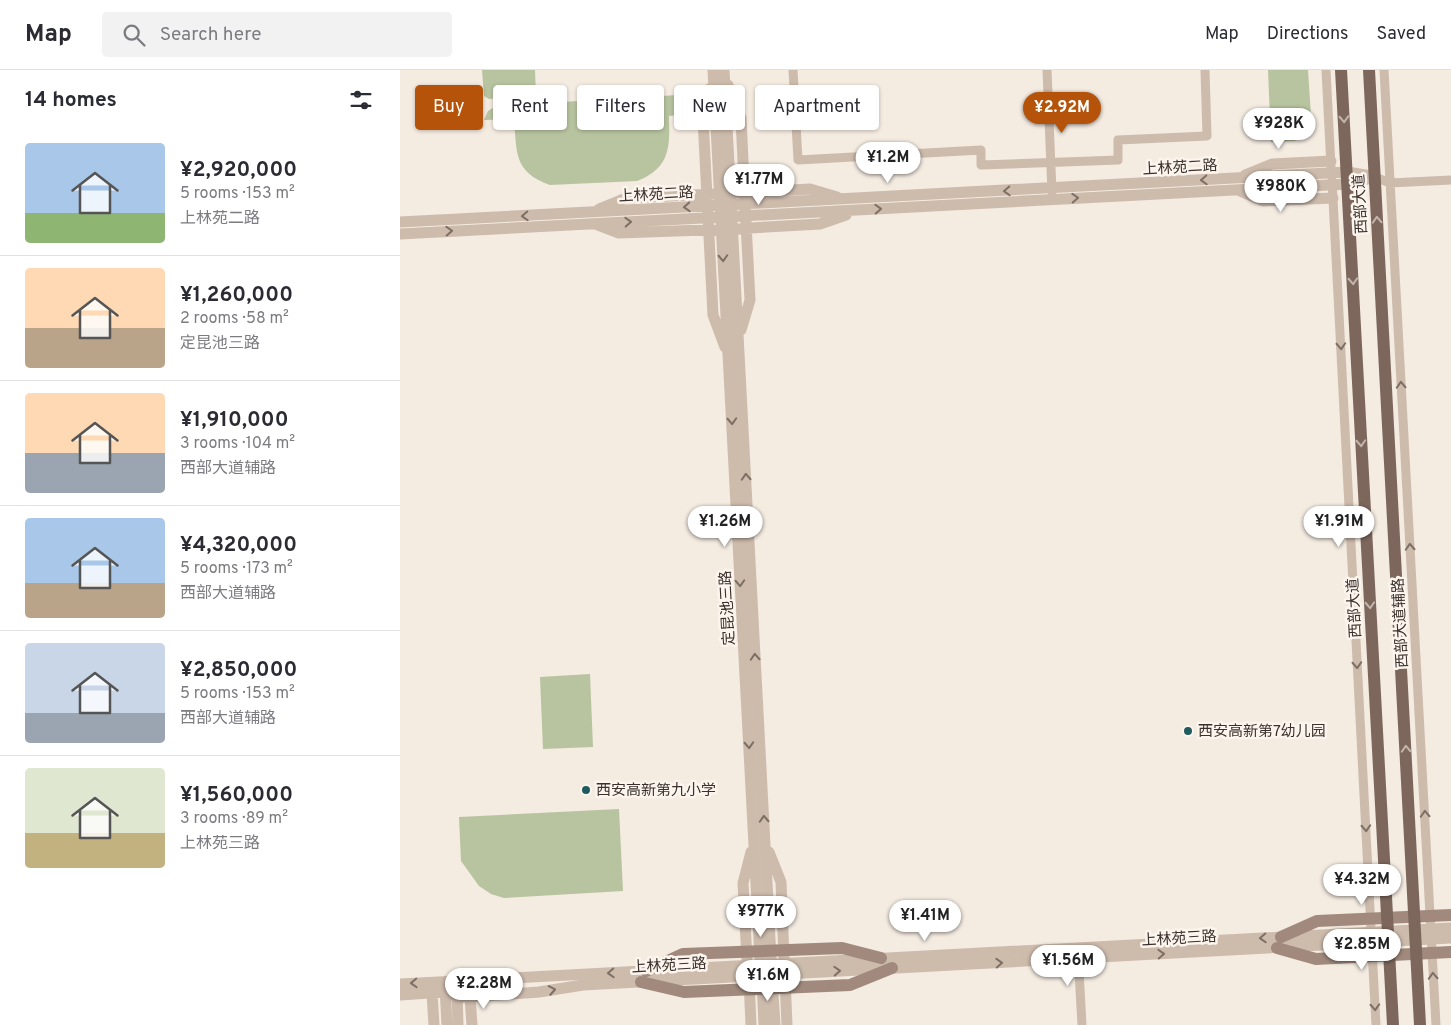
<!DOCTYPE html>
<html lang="en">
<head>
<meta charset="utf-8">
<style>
	:root { --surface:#fff; --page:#f2f2f3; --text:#2b2b33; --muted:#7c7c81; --line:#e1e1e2; --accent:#b45309 }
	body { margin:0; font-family:Overpass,"Noto Sans SC",sans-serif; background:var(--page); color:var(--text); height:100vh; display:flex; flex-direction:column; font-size:19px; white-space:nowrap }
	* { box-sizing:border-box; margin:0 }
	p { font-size:16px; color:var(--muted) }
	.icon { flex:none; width:28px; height:28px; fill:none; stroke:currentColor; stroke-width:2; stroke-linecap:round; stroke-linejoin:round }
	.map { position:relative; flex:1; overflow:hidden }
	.drawer { display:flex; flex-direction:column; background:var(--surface); width:400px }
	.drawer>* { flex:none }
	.banner { position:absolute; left:15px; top:15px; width:475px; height:45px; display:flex; gap:10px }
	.price { position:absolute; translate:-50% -42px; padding:0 11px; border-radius:18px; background:#fff; color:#222; font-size:16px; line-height:32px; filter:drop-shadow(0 1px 2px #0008) }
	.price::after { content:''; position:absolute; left:50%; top:30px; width:15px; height:11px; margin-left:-8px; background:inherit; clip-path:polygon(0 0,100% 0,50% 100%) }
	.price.current { background:var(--accent); color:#fff }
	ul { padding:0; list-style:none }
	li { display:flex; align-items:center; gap:15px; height:125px; padding:0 25px }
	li+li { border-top:1px solid var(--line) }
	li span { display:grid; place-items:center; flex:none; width:140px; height:100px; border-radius:5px; color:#555 }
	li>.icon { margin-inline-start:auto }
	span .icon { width:60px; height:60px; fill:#fffc; stroke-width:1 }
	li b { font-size:21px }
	h2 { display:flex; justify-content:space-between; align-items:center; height:60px; padding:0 25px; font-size:21px }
	.tag { padding:0 18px; border-radius:5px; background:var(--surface); box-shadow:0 1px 4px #0004; font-size:18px; line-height:45px }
	.tag.current { background:var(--accent); color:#fff }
	header { display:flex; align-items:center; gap:30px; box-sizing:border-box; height:70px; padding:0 25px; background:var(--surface); border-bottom:1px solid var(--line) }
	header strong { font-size:24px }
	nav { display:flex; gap:28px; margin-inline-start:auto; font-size:18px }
	.search { width:350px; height:45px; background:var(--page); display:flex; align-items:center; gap:12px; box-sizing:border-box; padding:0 18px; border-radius:5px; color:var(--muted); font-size:19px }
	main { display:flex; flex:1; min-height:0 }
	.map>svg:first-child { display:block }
</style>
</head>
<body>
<header>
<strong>Map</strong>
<div class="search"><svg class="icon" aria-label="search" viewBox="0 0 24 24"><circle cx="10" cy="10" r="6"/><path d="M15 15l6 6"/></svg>Search here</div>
<nav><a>Map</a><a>Directions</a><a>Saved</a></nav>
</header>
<main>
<section class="drawer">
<h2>14 homes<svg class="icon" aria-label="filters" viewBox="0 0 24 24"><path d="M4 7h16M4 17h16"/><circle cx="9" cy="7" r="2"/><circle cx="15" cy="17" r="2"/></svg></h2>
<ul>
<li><span style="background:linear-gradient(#a9c7e8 70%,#8fb573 0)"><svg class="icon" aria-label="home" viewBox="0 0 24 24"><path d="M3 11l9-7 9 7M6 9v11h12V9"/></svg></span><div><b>¥2,920,000</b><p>5 rooms · 153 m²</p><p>上林苑二路</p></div></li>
<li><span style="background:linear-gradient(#ffd9b3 60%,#b9a48a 0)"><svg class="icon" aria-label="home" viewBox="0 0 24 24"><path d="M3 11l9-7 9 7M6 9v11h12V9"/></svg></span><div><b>¥1,260,000</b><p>2 rooms · 58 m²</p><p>定昆池三路</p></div></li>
<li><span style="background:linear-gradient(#ffd9b3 60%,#9aa5b1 0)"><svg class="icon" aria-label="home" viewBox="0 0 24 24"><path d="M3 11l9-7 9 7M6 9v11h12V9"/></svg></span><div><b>¥1,910,000</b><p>3 rooms · 104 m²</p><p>西部大道辅路</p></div></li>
<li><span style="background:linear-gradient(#a9c7e8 65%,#b9a48a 0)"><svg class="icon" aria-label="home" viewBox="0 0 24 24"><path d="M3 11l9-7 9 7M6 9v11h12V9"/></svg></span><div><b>¥4,320,000</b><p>5 rooms · 173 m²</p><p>西部大道辅路</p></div></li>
<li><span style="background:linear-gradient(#c9d6e8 70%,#9aa5b1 0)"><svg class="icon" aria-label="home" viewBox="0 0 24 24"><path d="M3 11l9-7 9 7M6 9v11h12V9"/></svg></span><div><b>¥2,850,000</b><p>5 rooms · 153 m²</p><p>西部大道辅路</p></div></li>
<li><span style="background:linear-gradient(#dfe7d0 65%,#c2b280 0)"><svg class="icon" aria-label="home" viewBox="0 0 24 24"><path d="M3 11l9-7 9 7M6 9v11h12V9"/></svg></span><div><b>¥1,560,000</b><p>3 rooms · 89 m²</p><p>上林苑三路</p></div></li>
</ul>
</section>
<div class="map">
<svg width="1051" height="955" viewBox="0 0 1051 955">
	<rect width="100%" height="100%" fill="#f4ebe1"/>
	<path fill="#b8c4a0" d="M82 0H135L136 26 89 29 84 26Z
		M868 0H908L911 46 895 71 871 72Z
		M278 25 279 45 269 46C270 78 270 98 237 111L150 115C113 102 117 82 114 49L84 50 88 41 96 36Z
		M190 604 193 677 143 679 140 607Z
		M219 739 223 821 104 828 91 824 79 816 61 791 59 747Z"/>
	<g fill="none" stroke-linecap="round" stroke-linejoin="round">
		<path stroke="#cdbbac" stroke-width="9" d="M393 0 398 90 581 80V95L718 90V70L807 66 805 0
			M647 0 652 122
			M926 0 931 97
			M984 0 1036 955
			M975 107 990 113 1051 110
			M932 110 976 955
			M678 883 682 955"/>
		<path stroke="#cdbbac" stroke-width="11" d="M313 0 360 889
			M324 0 371 888
			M328 15 341 48 345 134 350 230 341 260
			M309 19 303 48 313 245 325 277
			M845 105 872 94 931 91
			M840 121 863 131 933 128
			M337 123 410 119 437 127
			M199 139 226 128 314 124
			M0 152 947 102 971 106
			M198 155 219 163 333 159 420 154 446 145
			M0 164 948 114 975 107
			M369 782 381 812 384 888
			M347 890 343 813 351 782
			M372 909 375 955
			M385 909 387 955
			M349 910 351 955
			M362 910 364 955
			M0 914 1051 858
			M45 916 47 955
			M57 922 58 955
			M32 923 34 955
			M0 925 45 922 57 927H70L139 922 183 915 1051 868
			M70 927 72 955"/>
		<path stroke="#a18a7d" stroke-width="12" d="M881 867 917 851 1051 845
			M877 878 916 889 1051 882
			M246 901 283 884 442 878 481 888
			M241 912 284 922 450 915 492 898"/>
		<path stroke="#7d675c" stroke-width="12" d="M941 0 993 955
			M969 0 1020 955"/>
	</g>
	<defs><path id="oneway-chevron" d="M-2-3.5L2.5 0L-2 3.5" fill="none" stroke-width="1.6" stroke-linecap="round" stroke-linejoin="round" transform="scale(1.25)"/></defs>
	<g stroke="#c2b5ac">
		<use href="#oneway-chevron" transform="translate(944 49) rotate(87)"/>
		<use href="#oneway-chevron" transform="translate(977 150) rotate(-93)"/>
		<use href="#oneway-chevron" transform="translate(953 211) rotate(87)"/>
		<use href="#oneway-chevron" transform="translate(961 373) rotate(87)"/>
		<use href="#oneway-chevron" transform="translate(970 535) rotate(87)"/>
		<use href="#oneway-chevron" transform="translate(1006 679) rotate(-93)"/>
	</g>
	<g stroke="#7d6f65">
		<use href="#oneway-chevron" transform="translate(804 110) rotate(177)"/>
		<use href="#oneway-chevron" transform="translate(607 121) rotate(177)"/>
		<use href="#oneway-chevron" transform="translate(675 128) rotate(-3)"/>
		<use href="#oneway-chevron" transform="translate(287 137) rotate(177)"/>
		<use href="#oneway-chevron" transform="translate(478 139) rotate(-3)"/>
		<use href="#oneway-chevron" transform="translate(125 146) rotate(177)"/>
		<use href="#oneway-chevron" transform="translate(228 152) rotate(-3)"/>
		<use href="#oneway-chevron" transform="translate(49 161) rotate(-3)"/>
		<use href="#oneway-chevron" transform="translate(323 188) rotate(87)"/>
		<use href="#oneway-chevron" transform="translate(941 276) rotate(87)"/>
		<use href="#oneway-chevron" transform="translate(1001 315) rotate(-93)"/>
		<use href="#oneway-chevron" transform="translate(332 351) rotate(87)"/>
		<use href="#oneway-chevron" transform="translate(346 407) rotate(-93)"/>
		<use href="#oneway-chevron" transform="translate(1010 477) rotate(-93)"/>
		<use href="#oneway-chevron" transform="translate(340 513) rotate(87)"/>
		<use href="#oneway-chevron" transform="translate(355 587) rotate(-93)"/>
		<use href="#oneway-chevron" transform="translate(957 595) rotate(87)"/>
		<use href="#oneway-chevron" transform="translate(349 675) rotate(87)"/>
		<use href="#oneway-chevron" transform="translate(1025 744) rotate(-93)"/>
		<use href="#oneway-chevron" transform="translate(364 749) rotate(-93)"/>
		<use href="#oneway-chevron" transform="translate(966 758) rotate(87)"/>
		<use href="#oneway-chevron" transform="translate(863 868) rotate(177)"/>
		<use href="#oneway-chevron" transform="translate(761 884) rotate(-3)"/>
		<use href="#oneway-chevron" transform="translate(599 893) rotate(-3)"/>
		<use href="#oneway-chevron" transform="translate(437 901) rotate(-3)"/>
		<use href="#oneway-chevron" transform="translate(211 903) rotate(177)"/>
		<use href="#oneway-chevron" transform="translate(1033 906) rotate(-93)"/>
		<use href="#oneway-chevron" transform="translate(14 913) rotate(178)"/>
		<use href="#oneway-chevron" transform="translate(152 920) rotate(-10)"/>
		<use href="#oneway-chevron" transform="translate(975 937) rotate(87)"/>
	</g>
	<g fill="#1f5a5e" stroke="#fbf5ee" stroke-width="2">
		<circle cx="788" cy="661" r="5"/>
		<circle cx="186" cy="720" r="5"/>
	</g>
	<g text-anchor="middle" stroke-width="5" stroke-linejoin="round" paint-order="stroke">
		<g font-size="15" fill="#3b302b" stroke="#fbf5ee">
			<text transform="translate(780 97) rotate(-3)" y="5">上林苑二路</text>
			<text transform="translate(256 124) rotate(-3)" y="5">上林苑二路</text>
			<text transform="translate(960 134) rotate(-93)" y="5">西部大道</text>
			<text transform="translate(327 538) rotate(-93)" y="5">定昆池三路</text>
			<text transform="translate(954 538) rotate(-93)" y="5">西部大道</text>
			<text transform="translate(1000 553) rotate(-93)" y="5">西部大道辅路</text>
			<text transform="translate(779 868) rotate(-3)" y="5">上林苑三路</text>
			<text transform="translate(269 895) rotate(-3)" y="5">上林苑三路</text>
		</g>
		<g font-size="15" fill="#3b302b" stroke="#fbf5ee" text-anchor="start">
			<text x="798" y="666">西安高新第7幼儿园</text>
			<text x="196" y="725">西安高新第九小学</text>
		</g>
	</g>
</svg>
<b class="price current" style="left:662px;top:64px">¥2.92M</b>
<b class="price" style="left:879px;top:80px">¥928K</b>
<b class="price" style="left:488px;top:114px">¥1.2M</b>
<b class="price" style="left:359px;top:136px">¥1.77M</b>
<b class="price" style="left:881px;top:143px">¥980K</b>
<b class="price" style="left:325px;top:478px">¥1.26M</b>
<b class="price" style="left:939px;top:478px">¥1.91M</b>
<b class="price" style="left:962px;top:836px">¥4.32M</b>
<b class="price" style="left:361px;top:868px">¥977K</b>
<b class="price" style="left:525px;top:872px">¥1.41M</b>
<b class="price" style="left:962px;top:901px">¥2.85M</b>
<b class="price" style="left:668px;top:917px">¥1.56M</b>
<b class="price" style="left:368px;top:932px">¥1.6M</b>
<b class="price" style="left:84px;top:940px">¥2.28M</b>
<div class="banner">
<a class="tag current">Buy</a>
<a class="tag">Rent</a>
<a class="tag">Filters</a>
<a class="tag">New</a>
<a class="tag">Apartment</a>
</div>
</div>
</main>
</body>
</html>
